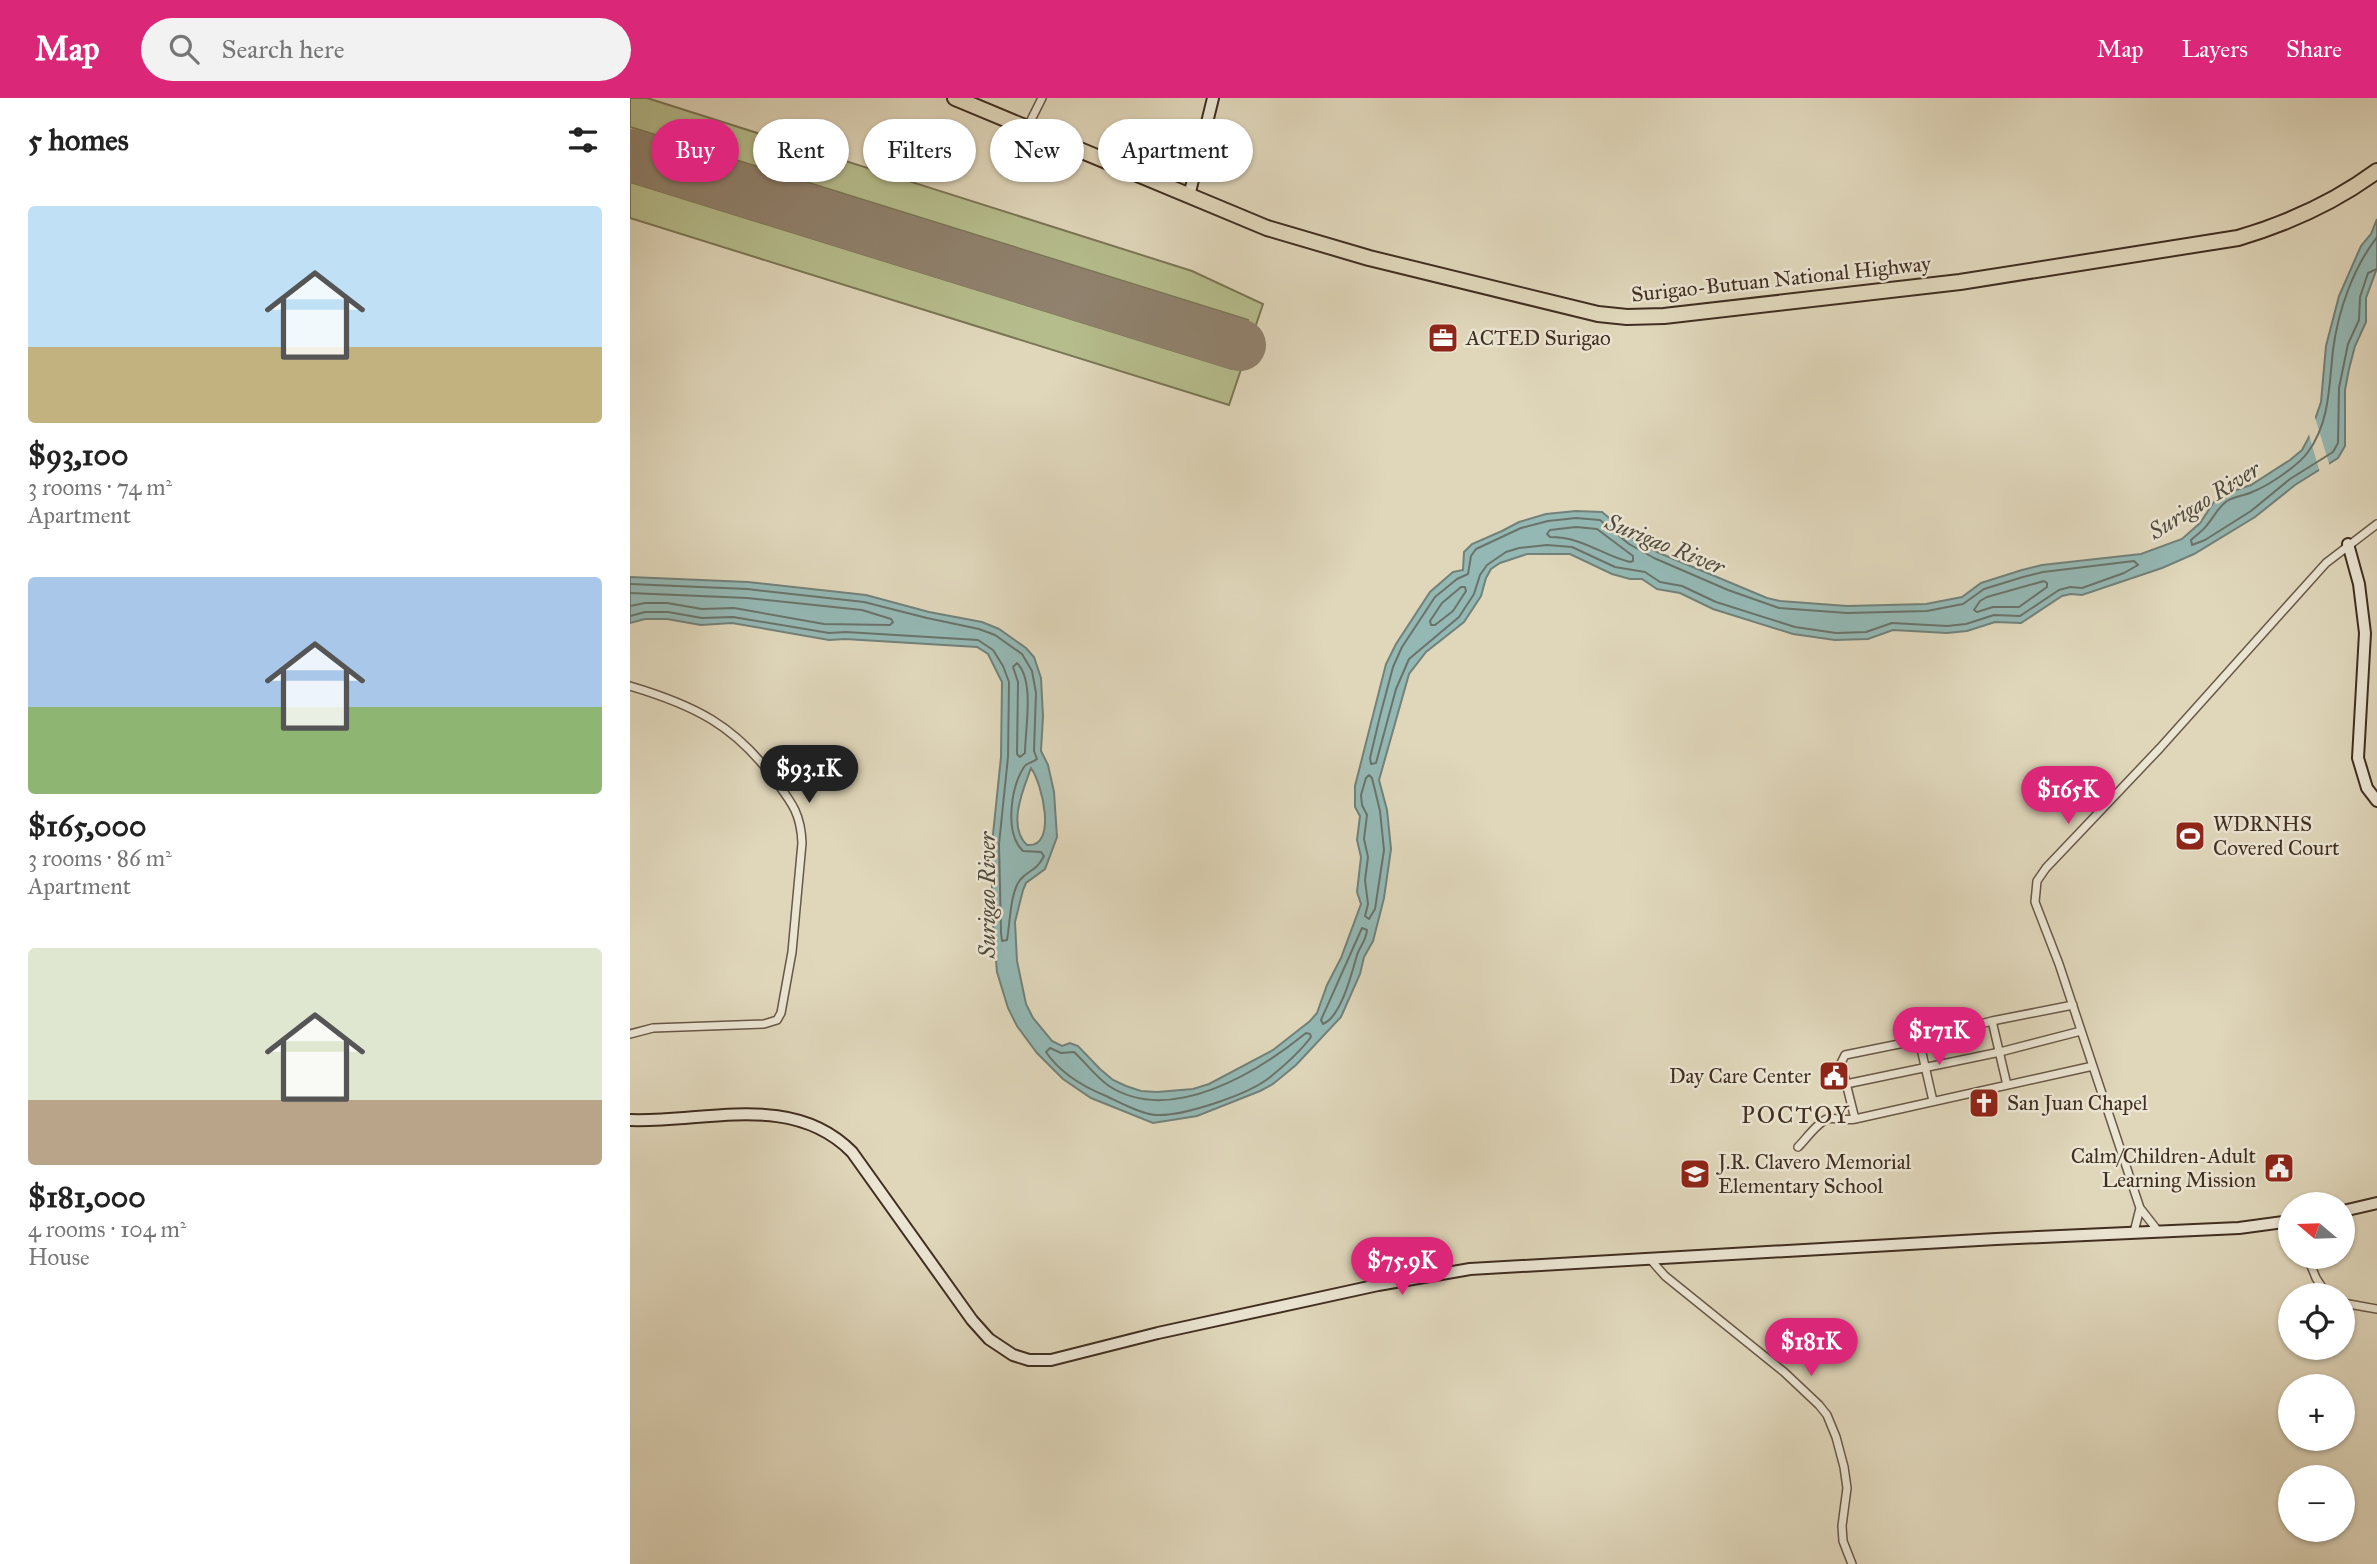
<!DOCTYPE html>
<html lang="en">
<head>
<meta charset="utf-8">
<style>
	:root { --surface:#fff; --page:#f2f2f2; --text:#222; --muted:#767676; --accent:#db2777 }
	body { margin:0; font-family:"IM FELL Great Primer",serif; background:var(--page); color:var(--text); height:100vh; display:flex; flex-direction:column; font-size:26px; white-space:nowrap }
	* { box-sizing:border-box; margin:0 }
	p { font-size:23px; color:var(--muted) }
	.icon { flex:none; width:38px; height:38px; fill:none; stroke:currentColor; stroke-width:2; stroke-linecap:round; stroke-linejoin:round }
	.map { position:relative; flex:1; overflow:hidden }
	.drawer { display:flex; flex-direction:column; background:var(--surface); width:630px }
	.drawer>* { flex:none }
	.top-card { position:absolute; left:21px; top:21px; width:665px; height:63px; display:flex; gap:14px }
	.needle { width:46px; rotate:289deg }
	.tools { position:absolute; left:1648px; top:1094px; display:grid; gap:14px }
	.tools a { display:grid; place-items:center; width:77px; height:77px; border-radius:50%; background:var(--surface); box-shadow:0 2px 5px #0004; font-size:35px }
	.price { position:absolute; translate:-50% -60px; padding:0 16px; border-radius:24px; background:var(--accent); color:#fff; font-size:23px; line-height:46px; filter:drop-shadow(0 2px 4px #0008) }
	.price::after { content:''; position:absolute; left:50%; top:42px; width:21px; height:16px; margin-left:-10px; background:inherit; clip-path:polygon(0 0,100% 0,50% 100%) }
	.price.selected { background:#222; color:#fff }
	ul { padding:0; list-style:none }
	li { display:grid; align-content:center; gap:14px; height:371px; padding:0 28px }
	li span { display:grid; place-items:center; height:217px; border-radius:7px; color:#555 }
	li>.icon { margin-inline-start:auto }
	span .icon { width:126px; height:126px; fill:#fffc; stroke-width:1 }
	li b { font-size:30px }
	h2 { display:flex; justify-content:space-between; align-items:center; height:84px; padding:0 28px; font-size:30px }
	.pill { padding:0 24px; border-radius:32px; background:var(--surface); box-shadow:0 2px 5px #0004; font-size:24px; line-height:63px }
	.pill.selected { background:var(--accent); color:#fff }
	header { display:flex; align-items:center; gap:42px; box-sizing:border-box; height:98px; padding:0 35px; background:var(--accent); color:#fff }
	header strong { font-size:33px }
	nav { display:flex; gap:38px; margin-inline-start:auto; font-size:24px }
	.search { width:490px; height:63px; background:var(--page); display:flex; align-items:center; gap:18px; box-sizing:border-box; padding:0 24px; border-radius:38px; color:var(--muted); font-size:26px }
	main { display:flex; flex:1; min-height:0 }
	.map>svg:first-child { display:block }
</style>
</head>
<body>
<header>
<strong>Map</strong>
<div class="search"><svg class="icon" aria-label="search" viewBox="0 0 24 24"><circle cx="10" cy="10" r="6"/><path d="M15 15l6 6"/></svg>Search here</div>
<nav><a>Map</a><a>Layers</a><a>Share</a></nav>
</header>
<main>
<section class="drawer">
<h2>5 homes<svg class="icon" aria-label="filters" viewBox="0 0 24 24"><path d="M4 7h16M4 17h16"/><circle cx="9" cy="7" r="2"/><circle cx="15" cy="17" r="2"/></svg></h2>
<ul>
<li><span style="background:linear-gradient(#bfe0f5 65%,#c2b280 0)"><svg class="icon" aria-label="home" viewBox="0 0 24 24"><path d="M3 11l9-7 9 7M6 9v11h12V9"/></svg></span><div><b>$93,100</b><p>3 rooms · 74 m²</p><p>Apartment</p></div></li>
<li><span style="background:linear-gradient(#a9c7e8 60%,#8fb573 0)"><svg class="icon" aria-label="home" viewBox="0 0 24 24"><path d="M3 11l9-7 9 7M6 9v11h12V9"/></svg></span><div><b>$165,000</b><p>3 rooms · 86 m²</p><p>Apartment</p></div></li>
<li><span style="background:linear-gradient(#dfe7d0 70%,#b9a48a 0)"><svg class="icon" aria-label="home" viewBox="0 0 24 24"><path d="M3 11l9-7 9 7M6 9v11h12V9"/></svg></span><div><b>$181,000</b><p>4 rooms · 104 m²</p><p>House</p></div></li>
</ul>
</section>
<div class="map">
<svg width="1747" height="1466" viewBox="0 0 1747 1466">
	<rect width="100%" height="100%" fill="#e0d7bb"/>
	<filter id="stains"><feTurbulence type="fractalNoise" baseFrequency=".00286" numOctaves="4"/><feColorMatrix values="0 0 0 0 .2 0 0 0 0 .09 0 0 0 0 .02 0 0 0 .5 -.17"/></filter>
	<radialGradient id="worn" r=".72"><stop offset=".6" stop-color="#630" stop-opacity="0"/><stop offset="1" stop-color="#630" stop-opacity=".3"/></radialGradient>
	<path fill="#b6bd8d" stroke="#7b7656" stroke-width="2" d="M0 0H17L562 173 633 206 599 307 0 120V84L602 271 618 222 0 29Z"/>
	<path fill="#94b8b4" stroke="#728179" stroke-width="2" fill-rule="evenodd" d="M1747 121V170L1736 200V224L1725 248 1719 271 1715 292V348L1708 360 1665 387 1625 419 1564 456 1532 470 1452 497 1441 496 1432 498 1391 525 1365 524 1337 533 1317 535 1263 532 1238 541 1205 542 1163 536 1083 511 1050 495 1027 491 1012 481H1000L982 476 940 456H897L870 465 861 471 856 480 851 498 834 524 796 554 779 576 749 682 757 712 761 751 754 800 743 843 734 859 730 876 711 919 666 967 643 986 630 993 567 1018 523 1025 461 1000 433 981 407 955 387 928 378 910 367 874 362 815V746L371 659 372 584 358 556 347 549 215 541 199 542 102 525 71 527 37 521H15L0 525V479L118 484 236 497 299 514 352 524 369 531 396 550 404 559 411 580 413 618 411 653 418 667 424 694 427 739 415 771 396 785 393 792 385 824 387 863 396 906 403 920 422 943 432 948 440 945 448 948 470 971 483 982 496 988 511 993 527 994 563 991 579 986 643 952 680 923 687 915 697 887 711 860 731 806 727 794 731 759 727 742 730 718 725 709V688L756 566 766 546 800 494 823 474 833 472 834 454 842 446 872 433 889 424 916 416 946 413 972 414 1003 440 1027 454 1137 500 1150 503 1217 508 1296 506 1332 499 1351 485 1392 472 1412 467 1511 456 1552 441 1570 425 1584 404 1597 395 1621 387 1660 362 1672 352 1679 339 1691 304 1696 248 1709 198 1731 148 1741 136ZM401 670C412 685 428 750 397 747 377 728 393 692 401 670Z"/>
	<path fill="#e0d7bb" d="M1684 316 1700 369 1690 375 1678 333Z"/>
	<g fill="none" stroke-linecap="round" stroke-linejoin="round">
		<path stroke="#6a736a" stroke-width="2" d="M1747 139C1723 170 1708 213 1703 252 1699 287 1700 324 1678 354 1668 368 1638 388 1622 394 1614 398 1605 398 1597 403 1588 409 1584 419 1577 427 1573 433 1566 437 1561 442L1562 447 1575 442 1621 413 1660 381 1703 354 1708 345 1709 290 1718 246 1729 222 1730 199 1738 175 1747 171
			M946 420 970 422 999 446 1024 460 1098 492 1149 510 1217 515 1297 513 1333 506 1354 491 1393 479 1413 474 1504 463 1508 467 1494 475 1452 490 1440 489 1429 492 1390 518 1364 517 1336 526 1317 528 1262 525 1236 534 1206 535 1165 529 1086 504 1052 488 1030 484 1015 474 985 469 942 449 917 447 889 450 876 454 857 467 850 477 844 496 829 519 779 561 766 591 746 665 741 666 740 660 750 618 763 569 772 549 805 499 827 481 838 476 841 458 846 451 891 430 918 423Z
			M946 429 967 431 1003 458V463L1000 464C971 457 953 439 920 439L917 436 920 432Z
			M1414 483 1417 485V489L1389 509H1363L1347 514 1344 512 1350 503 1357 499Z
			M0 486 117 491 234 504 297 520 349 531 365 537 392 556 402 573 406 595 404 653 407 661C403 665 397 664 394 669 381 689 374 735 393 753L411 754 414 758C406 774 399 771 390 782 380 795 380 826 377 842L372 843 371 835 369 746 378 659 379 584 373 568 363 552 348 542 216 534 199 535 103 519 72 520 38 514H15L0 518
			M831 489H835L836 493 823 513 805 527H801L800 523 812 505Z
			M0 495 117 500 232 512 261 521 263 524 260 527 194 526 104 510 72 511 37 505H15L0 508
			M387 565C405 583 395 631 395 655L390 659 387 656 388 584 383 569Z
			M739 677 742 680 750 713 754 752 745 811 739 821 735 818 738 806 735 782 738 759 734 741 737 717 732 707 731 697 736 680Z
			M732 830 737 832C736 843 730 848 727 857 722 875 711 919 693 926L691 922Z
			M676 935 680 936 681 939C669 955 654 968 639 980 617 997 554 1018 527 1017 513 1017 489 1004 476 998 454 989 430 975 416 954L420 950 431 955 444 954C456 965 466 979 479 988 541 1028 628 974 676 935Z"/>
		<path stroke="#90826e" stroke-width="52" d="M0 57 610 247"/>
		<g stroke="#685847" stroke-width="10">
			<path id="street" d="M397 30 412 0
				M0 588C64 607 105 627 145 682 162 705 171 716 172 745L162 854 151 915 147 922 134 926 23 930 0 936
				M1443 907 1362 923 1289 942 1215 957 1211 965 1225 1021 1463 968
				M1362 923 1377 987
				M1289 942 1303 1003
				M1216 986 1370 954 1451 933
				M1168 1049C1176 1041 1187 1025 1197 1021 1205 1019 1215 1023 1225 1021
				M1510 1110 1528 1133
				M1504 1134 1510 1110 1429 866 1405 804 1407 783 1416 770 1530 650 1696 465 1747 426
				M1677 1158 1686 1180 1697 1197
				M1020 1161 1035 1178 1154 1274 1189 1307 1197 1317 1206 1339 1214 1369 1217 1390 1212 1428 1213 1443 1222 1466
				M1713 1205 1747 1211"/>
		</g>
		<g stroke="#402e20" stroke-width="14">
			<path id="secondary" d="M559 98 583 0
				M1718 446 1729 486 1735 535 1728 660 1737 690 1747 703
				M0 1022C74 1025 162 993 222 1054L342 1222 359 1241 383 1257 399 1262H421L528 1235 748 1187 840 1171 1366 1141 1609 1130 1661 1123
				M1713 1113 1747 1105"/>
		</g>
		<g stroke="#402e20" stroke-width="18">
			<path id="highway" d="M325 0 637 130 739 160 968 216 997 219 1034 218 1330 184 1608 140C1659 125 1705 104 1747 73"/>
		</g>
		<use href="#street" stroke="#ebe5d3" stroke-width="7"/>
		<use href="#secondary" stroke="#ebe5d3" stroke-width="10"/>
		<use href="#highway" stroke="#e0d7bb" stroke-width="14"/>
	</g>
	<defs>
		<g id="office-square" transform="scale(1.575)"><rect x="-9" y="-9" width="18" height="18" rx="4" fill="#8f2418" stroke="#ebe5d3"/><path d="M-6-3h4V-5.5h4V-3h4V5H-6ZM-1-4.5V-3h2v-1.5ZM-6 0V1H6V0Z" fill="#fff"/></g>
		<g id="stadium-square" transform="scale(1.575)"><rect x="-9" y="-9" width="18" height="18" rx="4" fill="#8f2418" stroke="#ebe5d3"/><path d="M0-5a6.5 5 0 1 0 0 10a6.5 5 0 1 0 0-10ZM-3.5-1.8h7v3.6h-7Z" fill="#fff"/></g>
		<g id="civic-square" transform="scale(1.575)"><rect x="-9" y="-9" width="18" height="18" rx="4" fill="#8f2418" stroke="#ebe5d3"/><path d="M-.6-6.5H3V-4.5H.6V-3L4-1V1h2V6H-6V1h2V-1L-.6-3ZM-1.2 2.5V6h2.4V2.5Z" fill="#fff"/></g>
		<g id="church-square" transform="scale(1.575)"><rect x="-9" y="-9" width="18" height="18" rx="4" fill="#8f2418" stroke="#ebe5d3"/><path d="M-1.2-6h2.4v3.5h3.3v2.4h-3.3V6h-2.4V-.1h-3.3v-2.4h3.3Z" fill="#fff"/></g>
		<g id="school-square" transform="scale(1.575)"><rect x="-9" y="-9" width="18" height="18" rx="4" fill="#8f2418" stroke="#ebe5d3"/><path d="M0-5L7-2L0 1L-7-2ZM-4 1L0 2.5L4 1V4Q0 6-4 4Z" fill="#fff"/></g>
	</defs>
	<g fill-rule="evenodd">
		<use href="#office-square" x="813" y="240"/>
		<use href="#stadium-square" x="1560" y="738"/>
		<use href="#civic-square" x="1204" y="978"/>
		<use href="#church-square" x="1354" y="1005"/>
		<use href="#civic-square" x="1649" y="1070"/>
		<use href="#school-square" x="1065" y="1076"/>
	</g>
	<g text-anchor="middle" stroke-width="5" stroke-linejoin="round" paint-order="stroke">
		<g font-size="21" fill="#402e20" stroke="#ebe5d3">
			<text transform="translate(1151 181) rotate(-6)" y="7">Surigao-Butuan National Highway</text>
		</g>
		<g font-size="21" fill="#402e20" stroke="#ebe5d3" text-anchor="start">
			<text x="836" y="247">ACTED Surigao</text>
			<text x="1583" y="733">WDRNHS<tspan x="1583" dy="24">Covered Court</tspan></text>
			<text x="1181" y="985" text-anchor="end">Day Care Center</text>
			<text x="1377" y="1012">San Juan Chapel</text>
			<text x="1626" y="1065" text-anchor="end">Calm/Children-Adult<tspan x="1626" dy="24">Learning Mission</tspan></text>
			<text x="1088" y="1071">J.R. Clavero Memorial<tspan x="1088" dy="24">Elementary School</tspan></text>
		</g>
		<g font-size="23" font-style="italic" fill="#514a3e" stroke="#ebe5d3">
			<text transform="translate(1574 402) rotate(-32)" y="8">Surigao River</text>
			<text transform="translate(1035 446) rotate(22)" y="8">Surigao River</text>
			<text transform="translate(357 797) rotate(-90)" y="8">Surigao River</text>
		</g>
		<g font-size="24" letter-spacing="2" fill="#402e20" stroke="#ebe5d3">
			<text x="1166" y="1025">POCTOY</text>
		</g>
	</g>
	<rect width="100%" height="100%" filter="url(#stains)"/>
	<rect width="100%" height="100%" fill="url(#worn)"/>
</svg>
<div class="tools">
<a><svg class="needle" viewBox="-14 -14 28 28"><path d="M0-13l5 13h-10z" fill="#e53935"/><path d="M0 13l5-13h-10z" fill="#767676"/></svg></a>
<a><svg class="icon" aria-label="locate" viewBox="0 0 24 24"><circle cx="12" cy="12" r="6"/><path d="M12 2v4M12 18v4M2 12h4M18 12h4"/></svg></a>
<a>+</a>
<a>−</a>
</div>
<b class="price selected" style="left:179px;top:707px">$93.1K</b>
<b class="price" style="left:1438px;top:728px">$165K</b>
<b class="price" style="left:1309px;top:969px">$171K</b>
<b class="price" style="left:772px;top:1199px">$75.9K</b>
<b class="price" style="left:1181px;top:1280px">$181K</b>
<div class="top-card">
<a class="pill selected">Buy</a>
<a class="pill">Rent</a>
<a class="pill">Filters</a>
<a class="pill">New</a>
<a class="pill">Apartment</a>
</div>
</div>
</main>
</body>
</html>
